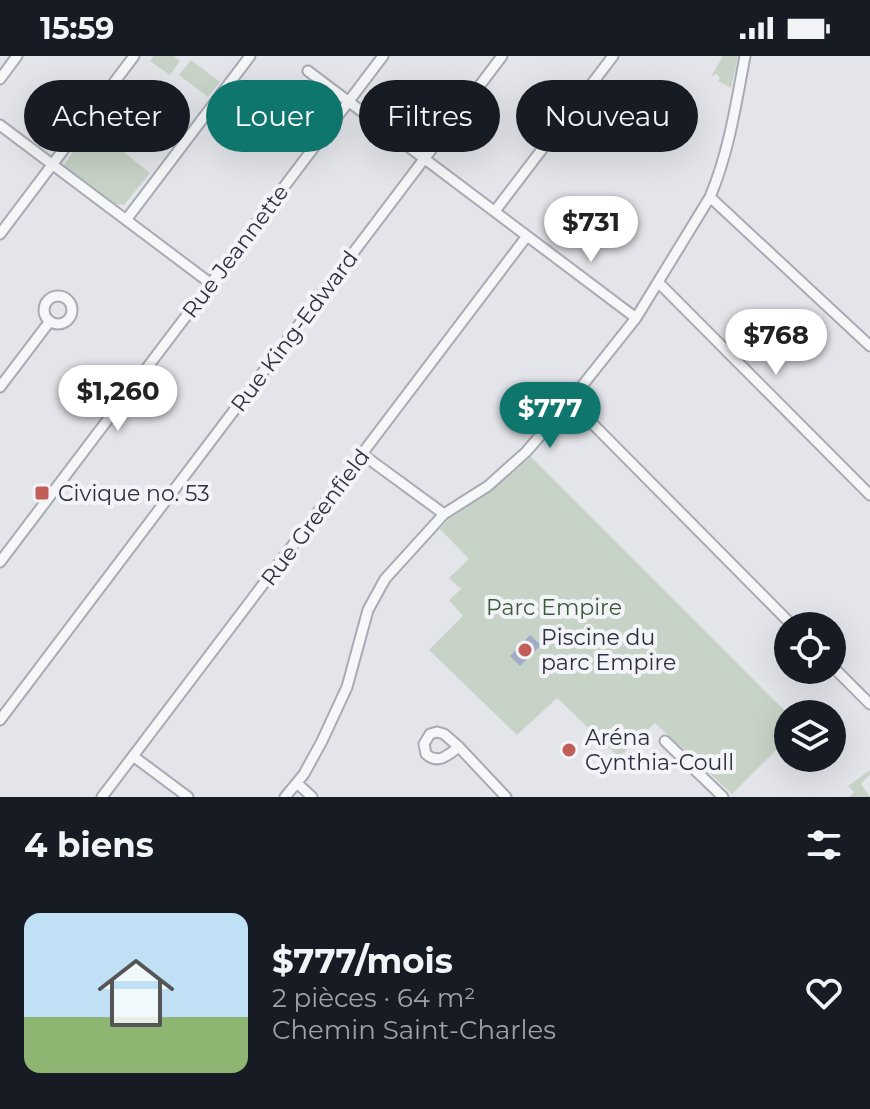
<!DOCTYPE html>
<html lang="fr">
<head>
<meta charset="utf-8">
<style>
	:root { --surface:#171b24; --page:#242831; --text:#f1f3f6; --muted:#9ea1a6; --line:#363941; --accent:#0f766e }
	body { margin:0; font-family:Montserrat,sans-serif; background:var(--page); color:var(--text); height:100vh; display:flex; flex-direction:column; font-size:30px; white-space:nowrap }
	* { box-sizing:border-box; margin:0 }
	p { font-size:26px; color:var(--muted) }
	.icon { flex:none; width:44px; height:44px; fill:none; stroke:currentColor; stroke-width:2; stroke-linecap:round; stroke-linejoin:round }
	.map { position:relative; height:741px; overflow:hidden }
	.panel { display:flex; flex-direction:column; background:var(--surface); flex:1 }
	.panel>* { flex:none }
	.top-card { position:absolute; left:24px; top:24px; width:822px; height:72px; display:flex; gap:16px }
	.tools { position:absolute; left:774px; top:556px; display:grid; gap:16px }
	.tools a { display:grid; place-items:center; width:72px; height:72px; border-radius:50%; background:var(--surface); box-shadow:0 8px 32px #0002; font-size:40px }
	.price { position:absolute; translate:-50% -68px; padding:0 18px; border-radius:28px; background:#fff; color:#222; font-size:26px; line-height:52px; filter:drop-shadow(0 2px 4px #0008) }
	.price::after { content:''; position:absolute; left:50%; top:48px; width:24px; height:18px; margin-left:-12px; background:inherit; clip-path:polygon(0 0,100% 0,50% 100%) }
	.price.active { background:var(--accent); color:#fff }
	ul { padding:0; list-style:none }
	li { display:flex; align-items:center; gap:24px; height:200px; padding:0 24px }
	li+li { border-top:2px solid var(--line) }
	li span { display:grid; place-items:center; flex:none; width:224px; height:160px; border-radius:16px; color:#555 }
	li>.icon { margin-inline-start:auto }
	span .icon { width:96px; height:96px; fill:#fffc; stroke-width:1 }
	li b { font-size:34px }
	h2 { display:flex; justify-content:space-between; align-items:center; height:96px; padding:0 24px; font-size:34px }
	.chip { padding:0 28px; border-radius:36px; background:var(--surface); box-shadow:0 8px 32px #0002; font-size:28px; line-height:72px }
	.chip.active { background:var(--accent); color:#fff }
	.status { display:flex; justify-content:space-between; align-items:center; height:56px; padding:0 40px; background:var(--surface); direction:ltr }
	.status svg { height:22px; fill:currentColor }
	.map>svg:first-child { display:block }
</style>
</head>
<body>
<div class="status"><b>15:59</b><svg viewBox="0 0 49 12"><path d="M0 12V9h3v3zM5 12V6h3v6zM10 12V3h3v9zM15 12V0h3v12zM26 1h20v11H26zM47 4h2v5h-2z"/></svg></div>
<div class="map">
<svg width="870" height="741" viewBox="0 0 870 741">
	<rect width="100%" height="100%" fill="#e4e5ea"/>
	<path fill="#c6d3c6" d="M154 0H174L180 5 170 19 150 5Z
		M723 0H738L731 32 718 25 720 22 716 18 711 21Z
		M191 4 220 26 208 41 179 19Z
		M91 70 150 117 124 149 115 148 64 109Z
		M531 401 788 658V682L732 738 655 667 619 701 557 642 517 679 429 594 463 560 449 544 461 533 449 522 469 503 440 473 449 463 489 436Z
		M870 714V718L861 728 870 741H849L854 736 848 730Z"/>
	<path fill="#a3acc6" d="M530 579 541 589 520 610 510 600Z"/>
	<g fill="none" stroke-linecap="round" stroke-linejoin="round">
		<g stroke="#a9abb4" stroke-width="13">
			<path id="street" d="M308 15 636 262
				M0 23 17 0
				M0 69 210 227
				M710 141 870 290
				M495 155 613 0
				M126 164 250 0
				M0 178 134 0
				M658 226 870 439
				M44 254a14 14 0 1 1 28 0a14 14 0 1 1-28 0Z
				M0 331 50 265
				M570 345 793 570
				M362 398 444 458
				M0 506 383 0
				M832 610 870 648
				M0 664 502 0
				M437 676 444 678 459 691C448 699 438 709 426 698L424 688 430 678Z
				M665 685 723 741
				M459 691 506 741
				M133 700 188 741
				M297 727 312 741
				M102 741 527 180
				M285 741 304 718 322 685 347 631 368 554 385 523 444 458 488 430 526 396 570 345 636 262 710 141C729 96 736 48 745 0"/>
		</g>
		<use href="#street" stroke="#f6f7f9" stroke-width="9"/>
	</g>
	<g fill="#c15e57" stroke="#f3f4f8" stroke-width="3">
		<rect x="34" y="429" width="16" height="16" rx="4"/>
		<circle cx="525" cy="594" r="8"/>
		<circle cx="569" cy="694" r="8"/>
	</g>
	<g text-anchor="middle" stroke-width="8" stroke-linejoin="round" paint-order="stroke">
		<g font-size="22" fill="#2d3041" stroke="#f3f4f8">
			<text transform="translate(235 195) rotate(-53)" y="8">Rue Jeannette</text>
			<text transform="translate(294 275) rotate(-53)" y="8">Rue King-Edward</text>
			<text transform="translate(315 461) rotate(-53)" y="8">Rue Greenfield</text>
		</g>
		<g font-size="22" fill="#2d3041" stroke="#f3f4f8" text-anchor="start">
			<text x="58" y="445">Civique no. 53</text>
			<text x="541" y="589">Piscine du<tspan x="541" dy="25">parc Empire</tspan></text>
			<text x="585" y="689">Aréna<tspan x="585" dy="25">Cynthia-Coull</tspan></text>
		</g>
		<g font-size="22" fill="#3c5b3d" stroke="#f3f4f8">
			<text x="554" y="559">Parc Empire</text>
		</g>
	</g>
</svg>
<div class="tools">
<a><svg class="icon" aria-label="locate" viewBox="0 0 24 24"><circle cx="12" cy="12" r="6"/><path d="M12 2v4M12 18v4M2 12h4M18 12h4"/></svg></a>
<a><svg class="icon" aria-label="layers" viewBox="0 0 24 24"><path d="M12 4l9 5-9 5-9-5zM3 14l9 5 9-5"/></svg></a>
</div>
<b class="price" style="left:591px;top:208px">$731</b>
<b class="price" style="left:776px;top:321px">$768</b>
<b class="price" style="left:118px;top:377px">$1,260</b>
<b class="price active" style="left:550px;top:394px">$777</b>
<div class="top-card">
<a class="chip">Acheter</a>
<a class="chip active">Louer</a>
<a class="chip">Filtres</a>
<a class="chip">Nouveau</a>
</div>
</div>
<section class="panel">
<h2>4 biens<svg class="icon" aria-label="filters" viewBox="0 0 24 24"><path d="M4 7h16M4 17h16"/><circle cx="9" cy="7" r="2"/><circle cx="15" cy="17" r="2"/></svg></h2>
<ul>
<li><span style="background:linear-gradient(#bfe0f5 65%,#8fb573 0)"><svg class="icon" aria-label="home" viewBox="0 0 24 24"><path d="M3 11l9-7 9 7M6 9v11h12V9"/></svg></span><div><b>$777/mois</b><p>2 pièces · 64 m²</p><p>Chemin Saint-Charles</p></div><svg class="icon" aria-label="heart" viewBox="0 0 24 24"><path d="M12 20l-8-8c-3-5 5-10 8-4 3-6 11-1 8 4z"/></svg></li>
</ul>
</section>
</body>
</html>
